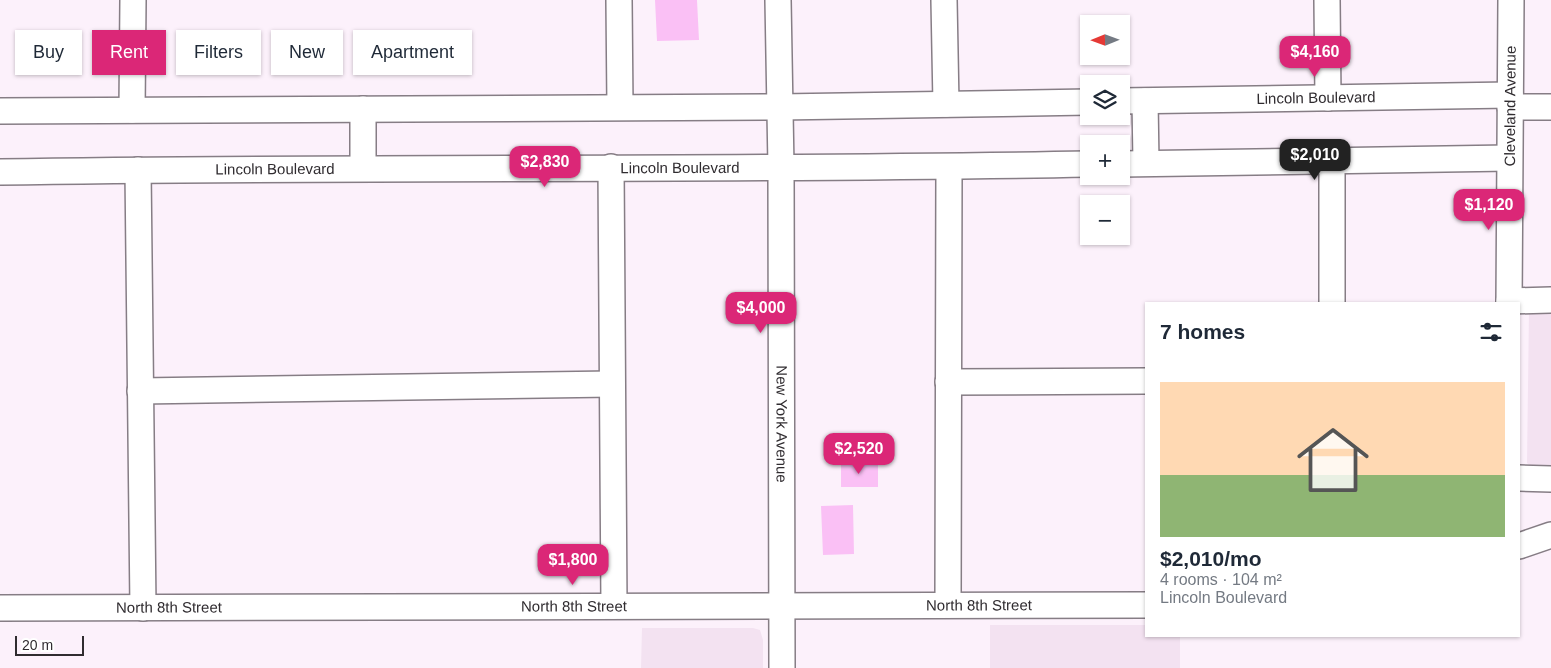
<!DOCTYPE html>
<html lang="en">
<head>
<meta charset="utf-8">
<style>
	:root { --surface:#fff; --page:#f2f2f3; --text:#1f2937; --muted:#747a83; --line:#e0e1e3; --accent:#db2777 }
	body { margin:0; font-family:Arial,sans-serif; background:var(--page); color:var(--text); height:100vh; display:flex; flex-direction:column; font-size:19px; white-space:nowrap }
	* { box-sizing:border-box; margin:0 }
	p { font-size:16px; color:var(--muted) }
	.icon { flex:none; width:28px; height:28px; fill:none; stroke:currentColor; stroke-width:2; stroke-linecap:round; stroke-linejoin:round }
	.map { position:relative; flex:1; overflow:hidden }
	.sheet { position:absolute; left:1145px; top:302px; width:375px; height:335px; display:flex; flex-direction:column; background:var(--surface); border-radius:0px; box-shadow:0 1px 4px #0004 }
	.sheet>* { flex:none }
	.top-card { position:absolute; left:15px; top:30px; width:475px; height:45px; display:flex; gap:10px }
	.needle { width:32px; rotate:269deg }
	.buttons { position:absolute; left:1080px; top:15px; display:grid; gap:10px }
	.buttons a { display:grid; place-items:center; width:50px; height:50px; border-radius:0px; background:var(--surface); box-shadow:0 1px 4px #0004; font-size:25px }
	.scale { position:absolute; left:15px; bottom:12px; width:69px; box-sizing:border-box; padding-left:5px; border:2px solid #302c30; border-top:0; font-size:14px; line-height:18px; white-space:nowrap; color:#302c30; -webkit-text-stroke:4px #fff; paint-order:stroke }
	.price { position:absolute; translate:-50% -42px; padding:0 11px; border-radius:10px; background:var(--accent); color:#fff; font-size:16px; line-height:32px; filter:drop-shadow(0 1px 2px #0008) }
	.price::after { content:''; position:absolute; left:50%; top:30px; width:15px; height:11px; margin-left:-8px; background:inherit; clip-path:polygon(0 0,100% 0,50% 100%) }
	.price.on { background:#222; color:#fff }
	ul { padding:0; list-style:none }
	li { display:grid; align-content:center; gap:10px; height:265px; padding:0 15px }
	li+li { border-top:1px solid var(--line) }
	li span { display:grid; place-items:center; height:155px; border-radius:0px; color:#555 }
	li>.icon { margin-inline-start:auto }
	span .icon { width:90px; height:90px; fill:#fffc; stroke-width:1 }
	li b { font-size:21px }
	h2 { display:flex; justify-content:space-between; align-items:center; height:60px; padding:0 15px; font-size:21px }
	.pill { padding:0 18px; border-radius:0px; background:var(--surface); box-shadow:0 1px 4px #0004; font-size:18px; line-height:45px }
	.pill.on { background:var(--accent); color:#fff }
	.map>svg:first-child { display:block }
</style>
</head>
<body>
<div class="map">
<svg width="1551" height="668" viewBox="0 0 1551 668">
	<rect width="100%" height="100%" fill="#fcf1fb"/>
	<path fill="#f3e2f1" d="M1529 310H1551V470L1532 467 1527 463Z
		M990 625H1146V636H1180V668H990Z
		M642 628H753L760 630 763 640V668H641Z"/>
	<path fill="#fac0f5" d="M655 0H697L699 40 657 41Z
		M841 463H878V487H841Z
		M853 505 854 554 823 555 821 506Z"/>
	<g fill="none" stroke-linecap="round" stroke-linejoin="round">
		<g stroke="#867d85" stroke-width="28">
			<g id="minor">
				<path d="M619 0 620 107"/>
				<path id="s1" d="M778 0 781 167 782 668"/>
				<path d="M944 0 946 104"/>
				<path d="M1327 0 1328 98"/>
				<path id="s2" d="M1121 101 1510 95"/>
				<path d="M1145 101 1146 163"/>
				<path d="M1510 107H1551"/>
				<path d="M132 110 133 0"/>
				<path d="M0 111 780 107 1089 102"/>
				<path d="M1332 160V304"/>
				<path d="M1121 164 1509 158"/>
				<path d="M611 167 614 606"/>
				<path d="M363 168V109"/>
				<path d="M138 170 143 608"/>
				<path id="s3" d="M0 172C363 166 726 171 1089 164"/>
				<path d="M1509 301 1551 300"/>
				<path id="s4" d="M1509 304 1511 0"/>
				<path d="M948 382 1146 381"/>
				<path d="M140 391 612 384"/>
				<path d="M1519 478 1551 479"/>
				<path d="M1519 546 1551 535"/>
				<path d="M948 605 949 167"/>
				<path id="s5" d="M0 608 1146 605"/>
			</g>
		</g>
		<use href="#minor" stroke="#fff" stroke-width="25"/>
	</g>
	<g text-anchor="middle" stroke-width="4" stroke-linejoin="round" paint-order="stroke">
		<g font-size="15" fill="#302c30" stroke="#fff">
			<text dy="5" stroke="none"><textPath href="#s2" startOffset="195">Lincoln Boulevard</textPath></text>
			<text dy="5" stroke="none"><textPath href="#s4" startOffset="198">Cleveland Avenue</textPath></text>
			<text dy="5" stroke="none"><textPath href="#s3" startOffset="680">Lincoln Boulevard</textPath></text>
			<text dy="5" stroke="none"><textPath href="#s3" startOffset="275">Lincoln Boulevard</textPath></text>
			<text dy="5" stroke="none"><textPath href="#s1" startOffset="424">New York Avenue</textPath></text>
			<text dy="5" stroke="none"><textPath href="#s5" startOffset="979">North 8th Street</textPath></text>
			<text dy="5" stroke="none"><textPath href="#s5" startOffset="574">North 8th Street</textPath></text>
			<text dy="5" stroke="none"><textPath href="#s5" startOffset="169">North 8th Street</textPath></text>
		</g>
	</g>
</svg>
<div class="buttons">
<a><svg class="needle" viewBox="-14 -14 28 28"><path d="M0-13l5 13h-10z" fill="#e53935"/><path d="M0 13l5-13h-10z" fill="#747a83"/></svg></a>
<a><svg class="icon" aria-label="layers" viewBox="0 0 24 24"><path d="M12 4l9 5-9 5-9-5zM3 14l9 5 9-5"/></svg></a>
<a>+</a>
<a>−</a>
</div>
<div class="scale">20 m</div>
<b class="price" style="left:1315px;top:78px">$4,160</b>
<b class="price on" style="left:1315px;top:181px">$2,010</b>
<b class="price" style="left:545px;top:188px">$2,830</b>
<b class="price" style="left:1489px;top:231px">$1,120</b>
<b class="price" style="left:761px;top:334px">$4,000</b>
<b class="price" style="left:859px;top:475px">$2,520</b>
<b class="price" style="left:573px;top:586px">$1,800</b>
<div class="top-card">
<a class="pill">Buy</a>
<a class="pill on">Rent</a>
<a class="pill">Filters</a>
<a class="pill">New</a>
<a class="pill">Apartment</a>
</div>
<section class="sheet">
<h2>7 homes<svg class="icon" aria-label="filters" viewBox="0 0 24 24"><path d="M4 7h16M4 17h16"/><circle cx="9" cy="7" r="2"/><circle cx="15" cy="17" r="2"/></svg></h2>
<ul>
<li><span style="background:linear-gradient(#ffd9b3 60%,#8fb573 0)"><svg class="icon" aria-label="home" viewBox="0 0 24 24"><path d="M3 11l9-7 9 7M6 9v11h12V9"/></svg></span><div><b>$2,010/mo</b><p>4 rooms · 104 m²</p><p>Lincoln Boulevard</p></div></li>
</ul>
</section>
</div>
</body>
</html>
